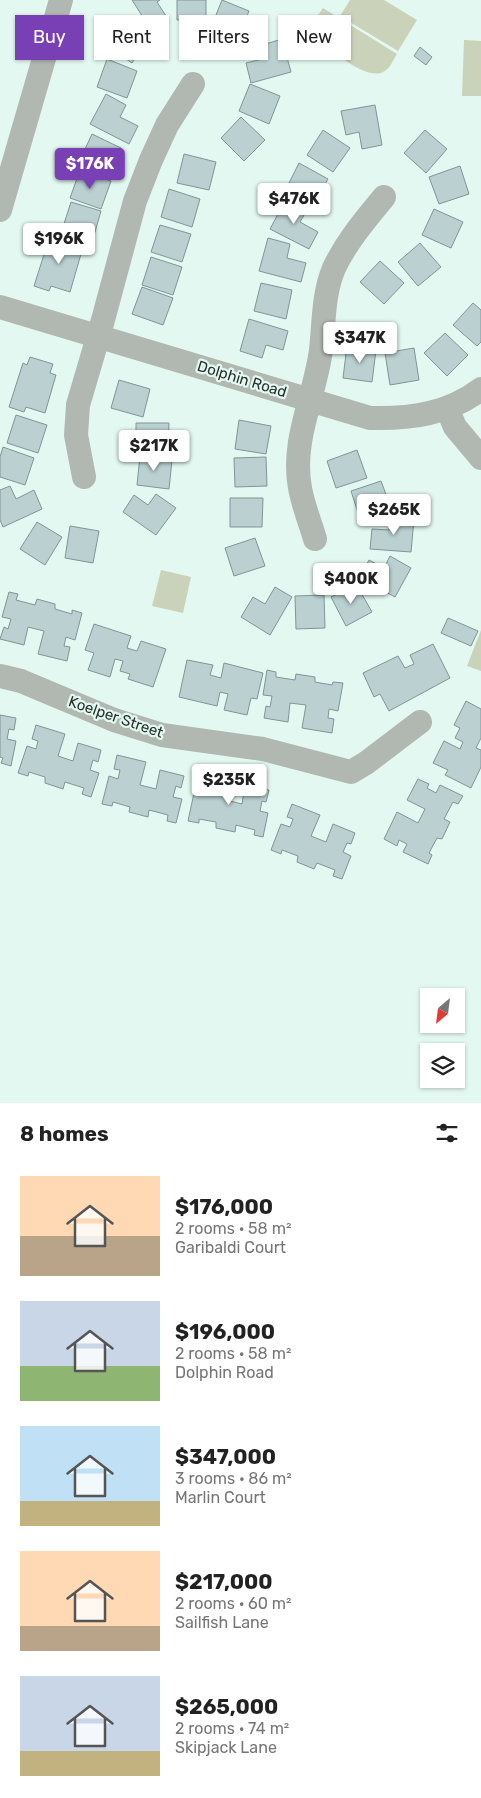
<!DOCTYPE html>
<html lang="en">
<head>
<meta charset="utf-8">
<style>
	:root { --surface:#fff; --page:#f6f6f6; --text:#222; --muted:#767676; --accent:#7940b6 }
	body { margin:0; font-family:Rubik,sans-serif; background:var(--page); color:var(--text); height:100vh; display:flex; flex-direction:column; font-size:19px; white-space:nowrap }
	* { box-sizing:border-box; margin:0 }
	p { font-size:16px; color:var(--muted) }
	.icon { flex:none; width:28px; height:28px; fill:none; stroke:currentColor; stroke-width:2; stroke-linecap:round; stroke-linejoin:round }
	.map { position:relative; height:1103px; overflow:hidden }
	.drawer { display:flex; flex-direction:column; background:var(--surface); flex:1 }
	.drawer>* { flex:none }
	.banner { position:absolute; left:15px; top:15px; width:451px; height:45px; display:flex; gap:10px }
	.needle { width:32px; rotate:208deg }
	.buttons { position:absolute; left:420px; top:988px; display:grid; gap:10px }
	.buttons a { display:grid; place-items:center; width:45px; height:45px; border-radius:0px; background:var(--surface); box-shadow:0 1px 4px #0004; font-size:25px }
	.price { position:absolute; translate:-50% -42px; padding:0 11px; border-radius:5px; background:#fff; color:#222; font-size:16px; line-height:32px; filter:drop-shadow(0 1px 2px #0008) }
	.price::after { content:''; position:absolute; left:50%; top:30px; width:15px; height:11px; margin-left:-8px; background:inherit; clip-path:polygon(0 0,100% 0,50% 100%) }
	.price.selected { background:var(--accent); color:#fff }
	ul { padding:0; list-style:none }
	li { display:flex; align-items:center; gap:15px; height:125px; padding:0 20px }
	li span { display:grid; place-items:center; flex:none; width:140px; height:100px; border-radius:0px; color:#555 }
	li>.icon { margin-inline-start:auto }
	span .icon { width:60px; height:60px; fill:#fffc; stroke-width:1 }
	li b { font-size:21px }
	h2 { display:flex; justify-content:space-between; align-items:center; height:60px; padding:0 20px; font-size:21px }
	.pill { padding:0 18px; border-radius:0px; background:var(--surface); box-shadow:0 1px 4px #0004; font-size:18px; line-height:45px }
	.pill.selected { background:var(--accent); color:#fff }
	.map>svg:first-child { display:block }
</style>
</head>
<body>
<div class="map">
<svg width="481" height="1103" viewBox="0 0 481 1103">
	<rect width="100%" height="100%" fill="#e3f8f1"/>
	<path fill="#cad3ba" d="M350 0H384L417 20 398 51 340 16Z
		M323 8 397 54C393 60 390 69 383 72 365 82 320 43 311 27L313 22Z
		M464 40 481 41V96H462Z
		M161 570 191 577 183 613 152 606Z
		M481 630V671L467 666Z"/>
	<path fill="#bad0d1" stroke="#809596" d="M132 0H160L157 2 168 19 151 30Z
		M177 0H206V20H177Z
		M222 0 249 11 237 41 210 30Z
		M122 20 148 39 132 63 105 45Z
		M282 39 291 72 251 83 246 63 262 59 259 46Z
		M420 47 432 57 426 65 414 56Z
		M107 59 137 71 127 98 97 87Z
		M250 84 280 96 269 124 239 111Z
		M106 94 126 105 120 117 138 126 129 144 90 124Z
		M375 105 382 145 362 149 359 132 346 135 341 111Z
		M241 117 265 140 244 161 221 138Z
		M323 130 350 148 333 172 307 155Z
		M425 130 447 149 426 173 404 153Z
		M92 134 121 148 109 174 80 160Z
		M184 154 216 162 209 190 177 183Z
		M299 163 328 179 314 204 286 189Z
		M460 166 469 194 439 204 429 177Z
		M80 170 111 181 101 209 70 198Z
		M169 189 200 199 192 227 161 217Z
		M286 199 307 210 300 222 318 232 309 249 270 229Z
		M71 202 101 211 93 239 62 230Z
		M434 209 463 222 451 248 422 235Z
		M160 225 191 234 182 262 151 252Z
		M55 236 78 243 75 252 81 254 70 292 51 286 49 291 34 286 48 242 53 244Z
		M268 238 290 244 287 258 306 263 301 282 259 271Z
		M420 243 441 267 418 286 398 262Z
		M151 257 182 267 173 295 142 285Z
		M380 261 404 283 384 304 360 282Z
		M261 283 292 290 286 319 254 311Z
		M142 287 173 298 163 325 132 314Z
		M473 303 481 310V342L477 346 453 325Z
		M249 319 288 331 283 350 266 345 262 358 240 351Z
		M445 333 468 355 447 376 424 353Z
		M347 346 376 350 372 382 343 378Z
		M414 348 419 380 390 385 385 353Z
		M30 357 53 364 50 373 56 375 45 413 26 407 24 412 9 407 23 363 27 365Z
		M119 380 150 389 143 417 111 408Z
		M16 415 47 425 38 453 7 443Z
		M239 420 271 426 266 454 235 449Z
		M136 423H169L168 453 136 452Z
		M3 447 34 458 25 485 0 477V457Z
		M357 450 367 478 336 488 327 461Z
		M140 456 172 460 169 489 137 485Z
		M266 457 267 486 235 487 234 458Z
		M381 481 391 508 360 519 351 491Z
		M10 486 16 499 34 490 42 509 3 527 0 520V490Z
		M156 494 176 508 156 535 123 512 134 495 148 505Z
		M230 498H263L262 527H230Z
		M390 517 414 519 411 552 370 549 372 529 389 530Z
		M37 522 62 537 45 565 20 549Z
		M70 526 99 531 93 563 65 558Z
		M255 538 265 566 234 576 225 548Z
		M390 556 411 568 395 597 359 578 369 560 384 568Z
		M356 584 372 612 346 626 331 597Z
		M275 587 292 597 270 635 241 617 253 597 265 604Z
		M9 592 18 594 16 600 35 605 37 599 55 604V609L72 614V610L82 613 75 640 66 637 64 646 70 647 67 661 38 654 44 631 28 627 24 645 0 639 4 627 8 629 11 619 2 617Z
		M324 595 325 628 296 629 295 596Z
		M448 618 478 631 471 646 441 633Z
		M94 624 131 636 127 648 137 651 141 641 166 649 153 687 128 679 130 674 120 671 123 661 115 659 110 677 88 670 94 653 85 650Z
		M433 644 450 678 389 711 380 694 374 697 363 673 398 656 405 668 414 664 410 655Z
		M187 660 213 665 210 675 221 678 224 663 263 673 257 699 251 698 247 715 224 710 228 694 220 692 217 706 179 697Z
		M267 670 276 672V677L295 680 296 674 315 677V682L332 685 333 682 343 683 338 711 329 709 328 718 334 719 332 733 302 728 306 705 290 703 288 722 264 718 266 706 270 707 272 696 263 695Z
		M466 701 481 709V738L476 748 481 750V767L471 788 445 775 448 770 433 763 444 741 460 749 463 742 455 738 460 728 454 725Z
		M0 715 16 718 14 730 9 729 7 739 16 741 11 766 1 763 3 758 0 757Z
		M36 725 65 734 58 756 73 761 78 743 101 750 98 762 93 760 90 770 99 773 91 797 82 794 84 788 65 782 63 789 45 783V777L29 772 28 776 18 773 27 746 36 749 38 741 32 739Z
		M117 755 146 762 140 785 156 789 160 770 184 776 181 788 176 786 173 797 182 799 176 823 167 821 168 815 149 810 148 817 129 812 130 807 113 802 112 806 102 804 109 776 118 779 120 770 114 769Z
		M202 772 231 777 226 800 242 804 245 785 269 790 266 802 262 801 260 811 268 813 263 837 254 835 255 830 236 825 235 832 216 828V822L199 819V823L188 821 194 793 203 795 205 787 199 785Z
		M418 779 429 784 427 788 436 793 440 785 463 796 458 804 453 802 444 819 450 822 442 839 437 838 429 853 432 855 428 864 403 852 407 844 399 840 397 846 384 839 397 812 418 823 425 809 407 800Z
		M292 804 320 815 311 836 326 842 333 824 355 833 351 844 347 843 343 852 351 856 342 879 333 876 335 870 317 863 314 869 297 862 298 856 282 850 281 854 271 850 281 824 290 827 293 819 287 817Z"/>
	<g fill="none" stroke-linecap="round" stroke-linejoin="round">
		<path stroke="#b1b7b1" stroke-width="24" d="M0 210 61 0
			M0 307 370 418C411 419 448 414 481 389
			M447 408 455 427 481 458
			M84 477 76 435 78 405 103 320 135 201 151 160 167 125 193 84
			M315 539C310 522 303 505 300 488 291 441 315 396 321 350 324 323 323 294 334 268 347 241 365 220 384 197
			M0 676 21 681 114 720 162 735 263 749 351 772 366 763 420 722"/>
	</g>
	<g text-anchor="middle" stroke-width="4.5" stroke-linejoin="round" paint-order="stroke">
		<g font-size="15" fill="#29312f" stroke="#e3f8f1">
			<text transform="translate(242 379) rotate(17)" y="5">Dolphin Road</text>
			<text transform="translate(116 717) rotate(19)" y="5">Koelper Street</text>
		</g>
	</g>
</svg>
<div class="buttons">
<a><svg class="needle" viewBox="-14 -14 28 28"><path d="M0-13l5 13h-10z" fill="#e53935"/><path d="M0 13l5-13h-10z" fill="#767676"/></svg></a>
<a><svg class="icon" aria-label="layers" viewBox="0 0 24 24"><path d="M12 4l9 5-9 5-9-5zM3 14l9 5 9-5"/></svg></a>
</div>
<b class="price selected" style="left:90px;top:190px">$176K</b>
<b class="price" style="left:294px;top:225px">$476K</b>
<b class="price" style="left:59px;top:265px">$196K</b>
<b class="price" style="left:360px;top:364px">$347K</b>
<b class="price" style="left:154px;top:472px">$217K</b>
<b class="price" style="left:394px;top:536px">$265K</b>
<b class="price" style="left:351px;top:605px">$400K</b>
<b class="price" style="left:229px;top:806px">$235K</b>
<div class="banner">
<a class="pill selected">Buy</a>
<a class="pill">Rent</a>
<a class="pill">Filters</a>
<a class="pill">New</a>
</div>
</div>
<section class="drawer">
<h2>8 homes<svg class="icon" aria-label="filters" viewBox="0 0 24 24"><path d="M4 7h16M4 17h16"/><circle cx="9" cy="7" r="2"/><circle cx="15" cy="17" r="2"/></svg></h2>
<ul>
<li><span style="background:linear-gradient(#ffd9b3 60%,#b9a48a 0)"><svg class="icon" aria-label="home" viewBox="0 0 24 24"><path d="M3 11l9-7 9 7M6 9v11h12V9"/></svg></span><div><b>$176,000</b><p>2 rooms · 58 m²</p><p>Garibaldi Court</p></div></li>
<li><span style="background:linear-gradient(#c9d6e8 65%,#8fb573 0)"><svg class="icon" aria-label="home" viewBox="0 0 24 24"><path d="M3 11l9-7 9 7M6 9v11h12V9"/></svg></span><div><b>$196,000</b><p>2 rooms · 58 m²</p><p>Dolphin Road</p></div></li>
<li><span style="background:linear-gradient(#bfe0f5 75%,#c2b280 0)"><svg class="icon" aria-label="home" viewBox="0 0 24 24"><path d="M3 11l9-7 9 7M6 9v11h12V9"/></svg></span><div><b>$347,000</b><p>3 rooms · 86 m²</p><p>Marlin Court</p></div></li>
<li><span style="background:linear-gradient(#ffd9b3 75%,#b9a48a 0)"><svg class="icon" aria-label="home" viewBox="0 0 24 24"><path d="M3 11l9-7 9 7M6 9v11h12V9"/></svg></span><div><b>$217,000</b><p>2 rooms · 60 m²</p><p>Sailfish Lane</p></div></li>
<li><span style="background:linear-gradient(#c9d6e8 75%,#c2b280 0)"><svg class="icon" aria-label="home" viewBox="0 0 24 24"><path d="M3 11l9-7 9 7M6 9v11h12V9"/></svg></span><div><b>$265,000</b><p>2 rooms · 74 m²</p><p>Skipjack Lane</p></div></li>
</ul>
</section>
</body>
</html>
